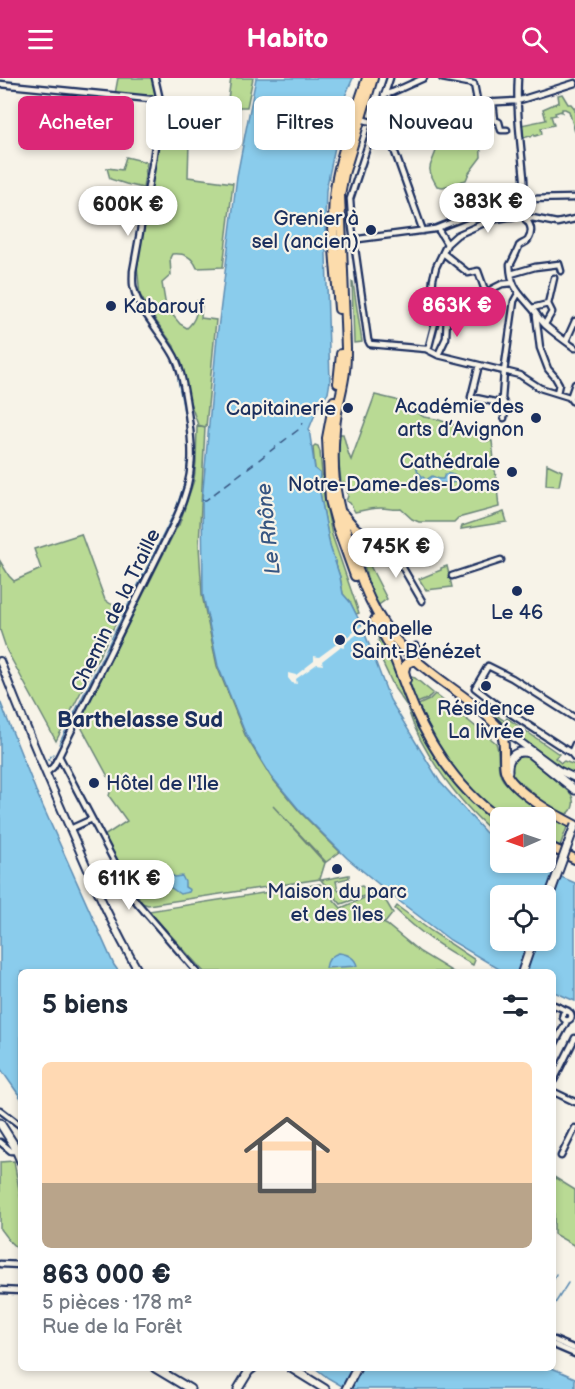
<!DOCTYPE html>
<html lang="fr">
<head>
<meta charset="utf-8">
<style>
	:root { --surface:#fff; --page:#f2f2f3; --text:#1f2937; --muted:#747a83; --accent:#db2777 }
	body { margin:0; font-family:"Balsamiq Sans",sans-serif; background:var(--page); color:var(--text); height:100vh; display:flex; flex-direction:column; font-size:22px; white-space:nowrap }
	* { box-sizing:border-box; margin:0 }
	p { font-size:20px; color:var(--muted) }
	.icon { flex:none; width:33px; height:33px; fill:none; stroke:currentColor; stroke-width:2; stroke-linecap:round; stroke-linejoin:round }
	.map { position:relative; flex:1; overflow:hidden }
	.sheet { position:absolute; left:18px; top:891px; width:538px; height:402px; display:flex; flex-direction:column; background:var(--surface); border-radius:9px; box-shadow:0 3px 9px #0003 }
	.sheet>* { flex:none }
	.banner { position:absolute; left:18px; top:18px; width:540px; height:54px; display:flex; gap:12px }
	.needle { width:39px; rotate:268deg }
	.fabs { position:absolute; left:490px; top:729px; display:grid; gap:12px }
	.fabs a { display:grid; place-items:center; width:66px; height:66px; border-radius:9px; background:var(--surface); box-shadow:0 3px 9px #0003; font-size:30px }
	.price { position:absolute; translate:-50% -51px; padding:0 14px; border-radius:21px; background:#fff; color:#222; font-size:20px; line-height:39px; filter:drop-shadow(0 2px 3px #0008) }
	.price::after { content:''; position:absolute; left:50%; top:36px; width:18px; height:14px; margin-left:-9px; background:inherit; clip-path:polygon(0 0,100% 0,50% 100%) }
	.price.selected { background:var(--accent); color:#fff }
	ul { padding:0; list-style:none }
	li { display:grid; align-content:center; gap:12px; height:318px; padding:0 24px }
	li span { display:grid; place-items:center; height:186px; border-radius:9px; color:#555 }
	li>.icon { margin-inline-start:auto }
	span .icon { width:108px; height:108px; fill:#fffc; stroke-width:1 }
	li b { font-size:26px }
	h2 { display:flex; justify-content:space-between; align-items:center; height:72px; padding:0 24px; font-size:26px }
	.chip { padding:0 21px; border-radius:9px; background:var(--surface); box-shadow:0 3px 9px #0003; font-size:21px; line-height:54px }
	.chip.selected { background:var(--accent); color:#fff }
	header { display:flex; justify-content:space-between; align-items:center; height:78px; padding:0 24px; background:var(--accent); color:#fff; font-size:27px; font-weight:800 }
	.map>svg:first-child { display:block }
</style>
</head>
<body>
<header><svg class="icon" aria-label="menu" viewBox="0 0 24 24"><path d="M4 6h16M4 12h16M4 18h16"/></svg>Habito<svg class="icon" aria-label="search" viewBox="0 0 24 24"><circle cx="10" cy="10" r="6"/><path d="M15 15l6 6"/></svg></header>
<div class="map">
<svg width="575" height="1311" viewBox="0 0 575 1311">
	<rect width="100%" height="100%" fill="#f7f3e8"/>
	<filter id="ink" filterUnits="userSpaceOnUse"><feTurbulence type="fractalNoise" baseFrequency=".0167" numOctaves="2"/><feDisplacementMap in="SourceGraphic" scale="12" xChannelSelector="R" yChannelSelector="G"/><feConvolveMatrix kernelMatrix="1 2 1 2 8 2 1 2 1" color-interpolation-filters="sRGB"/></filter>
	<g filter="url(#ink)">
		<path fill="#b9da94" stroke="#6a8479" stroke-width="1.5" d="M118 0H153L158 20 115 16Z
			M231 0H253L247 29H239L234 65H222Z
			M562 16 568 26H571L575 31V54L569 33 565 31H562V34L561 33 555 35 556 37 551 38 554 47 541 50 542 56 535 58 534 56 531 59 530 58 523 60 521 47 546 42 543 31 559 24 558 17Z
			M166 23 190 30 188 99 233 105 223 189 197 190C192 178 184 175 172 176L170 180 171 197 162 205 166 229 180 246 187 250C196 242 197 235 197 223H202L201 240 216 242 206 349 198 347 185 310 174 268 156 243 140 217 137 187Z
			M193 33 207 35 205 58 191 57Z
			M480 58 481 79 469 95 466 102 443 109 437 108C422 84 435 88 437 67L433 65 434 60Z
			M126 79 147 84 143 110 126 106 110 101 107 90 122 92Z
			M352 204H353L362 264 354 265Z
			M375 317 396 322 424 339 436 341 479 355 478 357 483 363H492L499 429 458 440 454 444H419L412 441 401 431C394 432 388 430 381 430 372 430 364 432 355 434L350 425 346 423 348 418 346 405 341 404 338 378 339 356H343C346 365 347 374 351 382Z
			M197 348 205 350 199 467 202 517 217 588 245 657 271 699 300 734 340 774 326 784 273 728 325 785 320 801 148 827 142 825 104 758 127 743 109 718 112 706 79 645 178 447H179L194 402 196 384Z
			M315 367 318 368 320 374 324 417 332 457 359 535 356 536 350 524 343 516 340 499 330 469 319 409 320 396 315 392 313 369Z
			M547 386 562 393 559 408 546 407Z
			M504 434 507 444 461 451 462 448Z
			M81 456 105 522C112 528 116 528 125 527L56 663 7 573 0 552V483L9 498 14 503 41 491 34 471Z
			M365 478 387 521 377 528 370 512 362 479Z
			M447 488 452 509 426 512 419 501 441 492V490Z
			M378 552 394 585 408 627 407 628 395 611 379 577Z
			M411 599 415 600 433 615 427 621 417 625 409 602Z
			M435 616 496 665C501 677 495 691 503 702 513 715 535 723 538 739 530 739 519 742 510 739 507 739 502 735 498 733 459 710 437 667 418 627L429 622Z
			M410 631C432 680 456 716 501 748V760C464 732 422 676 408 632Z
			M494 631 497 634 499 639 505 643 507 640 559 676 555 680 561 685 564 683 575 687V697C545 681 519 658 492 636Z
			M521 678H527L571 716C575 723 574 732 567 736L551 730 513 698C510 692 511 688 513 682Z
			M550 739 567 749 560 768 546 761V749Z
			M349 797V800L336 803 338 812 362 808 370 816 341 826 321 802Z
			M320 806 341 830 380 813 393 835 385 845 381 844 387 847 420 874 453 894H204L149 833Z
			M397 828 431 853 475 882 473 887C441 869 421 856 395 831Z
			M14 1083 21 1122V1174L9 1163 0 1151V1084Z
			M554 1099 575 1112V1168L554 1156Z"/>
		<path fill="#8accec" stroke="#5e8db3" stroke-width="1.5" fill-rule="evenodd" d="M256 0H353L346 16 326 112 325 144 330 303 328 315 318 329 309 351 315 391 320 395 319 409 330 468 340 499 343 516 350 524 362 548 390 622 440 704 485 754 501 766V784L530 785 575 805V923L554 914V894H504L450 862 399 823 347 780 301 734 271 698 246 657 218 588 203 517 202 422 217 259 237 98ZM501 818H546V862H501Z
			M418 395H419L426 402 432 398 439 401H443L445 396C448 395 455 397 458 400L457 403 452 405H438L429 411 425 409Z
			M0 623 36 713 114 887 119 894H21V1020L0 990Z
			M171 797 175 799 182 798 185 804V809L190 812 189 814 180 816 167 807 165 802Z
			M339 875C347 876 355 879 357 888L326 890C327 882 331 877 339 875Z
			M315 1290H552L575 1300V1311H347L328 1300Z"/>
		<path fill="#f7f3e8" d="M364 546 366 550 345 565V570L340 569 322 583 323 587 317 586 296 601 297 606 292 605 288 600V595L296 597 314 583V578L319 579 338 565 337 562V558L345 561Z"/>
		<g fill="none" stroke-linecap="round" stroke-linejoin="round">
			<path stroke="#5e8db3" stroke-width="1.5" d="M178 301 188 356
				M415 383 418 395
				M59 666 176 431 186 400 189 366
				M48 682 53 676
				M554 1201 556 1196
				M554 1227 568 1205"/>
			<path stroke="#375682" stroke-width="1.5" stroke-dasharray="8 6" stroke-linecap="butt" d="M202 422H206L298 352 303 345"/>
			<g stroke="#1b2f5e" stroke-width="9">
				<path id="minor" d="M390 0 350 121 352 149 368 262 370 266 426 271 438 277 520 297 540 310 569 319 572 323 575 324
					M442 0 474 6 477 22 480 25 517 23 575 5
					M518 0C516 34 521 67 524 100 525 113 523 126 524 138
					M0 6 160 22
					M384 17 393 14 424 0
					M493 24 495 42 499 44 501 52H507
					M381 31 383 50
					M361 41 375 45 383 50 393 69 423 153
					M524 138C530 146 534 152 528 162 526 165 522 165 519 168 519 169 512 184 510 187 511 208 517 213 530 228 536 234 539 241 545 247 554 255 565 263 575 270
					M526 142 532 140 557 145 575 141
					M438 151 447 166
					M351 162 435 151 483 132 503 126 528 121 575 120
					M443 175 468 195 478 193 487 218
					M511 196 535 189 559 186 561 193
					M532 230 548 226 554 200
					M463 231 483 221 492 211 502 206 513 205
					M536 237 540 270 548 291 555 299 559 306 557 315
					M545 246 552 234 548 226
					M566 263 575 243
					M428 272 435 245 432 213 433 201 436 189 447 166 457 157 491 142 508 139 524 138
					M438 277 446 260 447 237
					M479 287 471 319 504 326
					M570 320 575 306
					M504 340 506 329 502 321 504 294 514 223 518 216
					M363 456 378 464 400 485 422 523
					M365 463 380 469
					M452 498 501 482
					M408 575 416 568
					M575 640 512 600 488 588 475 610 496 626 571 675 575 680
					M571 675 575 666
					M59 678 134 821 197 894
					M46 695 53 689 59 678 175 443C196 396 194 372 186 322 183 306 181 288 172 274 161 255 139 232 134 211 132 206 133 199 133 193L153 82 158 45 160 22 155 0
					M70 751 92 741
					M554 927 568 933
					M562.5 938a4.5 4.5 0 1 1 9 0a4.5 4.5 0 1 1-9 0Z
					M554 967 567 943
					M554 1002 575 960
					M554 1014 575 1024
					M0 1032 21 1048
					M0 1064 11 1073H17
					M561 1078 575 1050
					M0 1186 21 1187
					M0 1212 21 1213
					M554 1262 575 1271
					M554 1267 575 1276"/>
			</g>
			<g stroke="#1b2f5e" stroke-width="10">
				<path id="tertiary" d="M0 583C23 643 49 703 75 762 94 806 114 852 139 894
					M500 652 516 661 558 692 575 700"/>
			</g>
			<g stroke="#1b2f5e" stroke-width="11">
				<path id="secondary" d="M508 693C507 679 516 671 529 675L575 712
					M522 894 533 862
					M0 1045 14 1067 21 1083
					M155 1290 190 1311
					M291 1290 325 1311
					M238 1311 249 1293 253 1290
					M346 1311 357 1290"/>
			</g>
			<g stroke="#1b2f5e" stroke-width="12">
				<path id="primary" d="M373 0 344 96 340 117 346 270C346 278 346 285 345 293 343 312 336 331 335 351 333 374 333 400 338 423 341 438 346 452 350 467 362 506 374 540 403 570 431 600 470 618 497 648 508 660 502 678 505 692 510 712 557 738 575 747
					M339 231C336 191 330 150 335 111 340 76 356 34 367 0
					M338 305 341 276
					M334 323 327 360 330 422 337 448 355 498
					M343 436 355 450 363 456
					M360 484C358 475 357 469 365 463
					M375 542C381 552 388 563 392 574 400 593 406 612 414 630 434 675 461 714 501 742
					M406 601 404 593 406 586 412 583H418
					M539 727 543 740
					M546 767 575 781"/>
			</g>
			<use href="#minor" stroke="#f7f3e8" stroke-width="4.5"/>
			<use href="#tertiary" stroke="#f7f3e8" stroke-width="6"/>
			<use href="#secondary" stroke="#f7f3e8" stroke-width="7"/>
			<use href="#primary" stroke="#fcdcac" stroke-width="8"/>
			<g stroke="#1b2f5e" stroke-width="11" stroke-linecap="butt">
				<path id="secondary-bridge" d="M546 827 575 747"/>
			</g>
			<use href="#secondary-bridge" stroke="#f7f3e8" stroke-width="7"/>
		</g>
	</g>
	<g fill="#1b2f5e" stroke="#f7f3e8" stroke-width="2">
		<circle cx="371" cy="152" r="6"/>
		<circle cx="111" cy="228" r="6"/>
		<circle cx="348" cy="330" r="6"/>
		<circle cx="536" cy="340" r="6"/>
		<circle cx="512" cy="394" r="6"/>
		<circle cx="517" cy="513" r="6"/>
		<circle cx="340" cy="562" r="6"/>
		<circle cx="486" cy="608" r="6"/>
		<circle cx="94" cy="705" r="6"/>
		<circle cx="337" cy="791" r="6"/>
	</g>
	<g text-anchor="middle" stroke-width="4.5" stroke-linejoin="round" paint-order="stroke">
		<g font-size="20" fill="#1b2f5e" stroke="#f7f3e8" text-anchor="end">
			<text x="359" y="147">Grenier à<tspan x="359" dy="23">sel (ancien)</tspan></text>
			<text x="123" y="235" text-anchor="start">Kabarouf</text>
			<text x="524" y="335">Académie des<tspan x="524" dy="23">arts d’Avignon</tspan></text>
			<text x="336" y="337">Capitainerie</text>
			<text x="500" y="390">Cathédrale<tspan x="500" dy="23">Notre-Dame-des-Doms</tspan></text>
			<text x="517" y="541" text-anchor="middle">Le 46</text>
			<text x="352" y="557" text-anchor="start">Chapelle<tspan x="352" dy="23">Saint-Bénézet</tspan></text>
			<text x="486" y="637" text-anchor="middle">Résidence<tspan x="486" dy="23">La livrée</tspan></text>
			<text x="106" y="712" text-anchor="start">Hôtel de l'Ile</text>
			<text x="337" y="820" text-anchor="middle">Maison du parc<tspan x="337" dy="23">et des îles</tspan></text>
		</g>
		<g font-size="20" fill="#1b2f5e" stroke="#f7f3e8">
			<text transform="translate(115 532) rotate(-64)" y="7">Chemin de la Traille</text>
		</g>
		<g font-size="21" font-style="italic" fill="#375682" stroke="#f7f3e8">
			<text transform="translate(268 451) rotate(-96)" y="7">Le Rhône</text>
		</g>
		<g font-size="22" font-weight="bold" fill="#1b2f5e" stroke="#f7f3e8">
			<text x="140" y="649">Barthelasse Sud</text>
		</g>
	</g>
</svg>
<div class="fabs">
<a><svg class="needle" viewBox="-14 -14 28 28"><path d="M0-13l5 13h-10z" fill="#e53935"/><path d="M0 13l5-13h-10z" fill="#747a83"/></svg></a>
<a><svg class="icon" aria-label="locate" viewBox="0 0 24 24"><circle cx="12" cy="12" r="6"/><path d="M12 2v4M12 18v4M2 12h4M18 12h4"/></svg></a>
</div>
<b class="price" style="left:488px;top:156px">383K €</b>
<b class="price" style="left:128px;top:159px">600K €</b>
<b class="price selected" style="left:457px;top:260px">863K €</b>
<b class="price" style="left:396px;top:501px">745K €</b>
<b class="price" style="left:129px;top:833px">611K €</b>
<div class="banner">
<a class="chip selected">Acheter</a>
<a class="chip">Louer</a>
<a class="chip">Filtres</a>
<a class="chip">Nouveau</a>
</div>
<section class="sheet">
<h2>5 biens<svg class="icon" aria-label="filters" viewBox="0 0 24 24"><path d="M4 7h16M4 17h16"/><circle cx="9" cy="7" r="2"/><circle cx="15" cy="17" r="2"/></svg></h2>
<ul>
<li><span style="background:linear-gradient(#ffd9b3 65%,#b9a48a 0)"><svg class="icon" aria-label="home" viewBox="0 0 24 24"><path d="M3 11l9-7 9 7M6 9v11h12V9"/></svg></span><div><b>863 000 €</b><p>5 pièces · 178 m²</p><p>Rue de la Forêt</p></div></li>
</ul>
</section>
</div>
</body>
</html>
